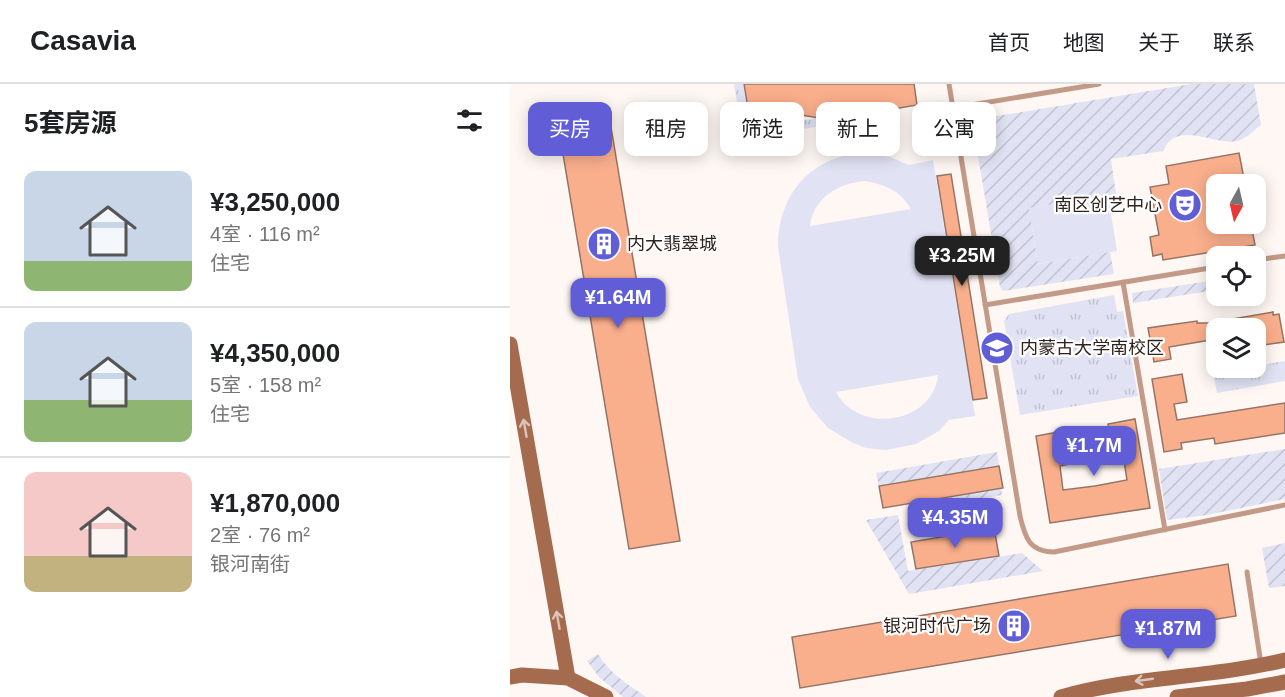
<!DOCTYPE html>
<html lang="zh">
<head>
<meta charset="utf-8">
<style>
	:root { --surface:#fff; --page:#f6f6f6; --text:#202124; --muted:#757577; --line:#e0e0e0; --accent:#605dd6 }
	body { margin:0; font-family:Arial,"Noto Sans SC",sans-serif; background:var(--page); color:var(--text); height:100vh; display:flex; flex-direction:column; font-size:22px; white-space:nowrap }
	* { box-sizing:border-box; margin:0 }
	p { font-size:20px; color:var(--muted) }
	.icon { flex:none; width:33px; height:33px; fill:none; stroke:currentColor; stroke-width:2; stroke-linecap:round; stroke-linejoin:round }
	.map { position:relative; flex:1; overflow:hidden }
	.panel { display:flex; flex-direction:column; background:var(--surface); width:510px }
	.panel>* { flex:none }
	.banner { position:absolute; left:18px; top:18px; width:570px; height:54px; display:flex; gap:12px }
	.needle { width:39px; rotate:188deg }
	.controls { position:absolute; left:696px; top:90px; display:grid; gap:12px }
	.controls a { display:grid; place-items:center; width:60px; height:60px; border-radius:12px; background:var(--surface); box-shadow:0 3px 15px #0003; font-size:30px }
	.price { position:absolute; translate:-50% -51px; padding:0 14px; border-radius:12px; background:var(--accent); color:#fff; font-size:20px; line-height:39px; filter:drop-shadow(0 2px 3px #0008) }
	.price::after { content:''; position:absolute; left:50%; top:36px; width:18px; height:14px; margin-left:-9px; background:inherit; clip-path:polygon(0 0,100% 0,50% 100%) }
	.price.selected { background:#222; color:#fff }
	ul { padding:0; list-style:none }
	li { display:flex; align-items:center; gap:18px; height:150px; padding:0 24px }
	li+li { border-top:2px solid var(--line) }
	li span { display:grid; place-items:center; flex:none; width:168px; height:120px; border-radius:12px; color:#555 }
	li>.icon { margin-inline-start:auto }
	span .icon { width:72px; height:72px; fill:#fffc; stroke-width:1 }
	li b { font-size:26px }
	h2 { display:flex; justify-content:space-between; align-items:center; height:72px; padding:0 24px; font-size:26px }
	.tag { padding:0 21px; border-radius:12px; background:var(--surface); box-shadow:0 3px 15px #0003; font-size:21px; line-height:54px }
	.tag.selected { background:var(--accent); color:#fff }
	header { display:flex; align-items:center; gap:36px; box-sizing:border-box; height:84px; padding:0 30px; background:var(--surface); border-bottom:2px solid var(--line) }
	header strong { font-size:28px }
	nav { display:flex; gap:33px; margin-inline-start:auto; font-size:21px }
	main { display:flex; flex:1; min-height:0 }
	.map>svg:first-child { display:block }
</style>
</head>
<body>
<header>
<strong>Casavia</strong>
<nav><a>首页</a><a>地图</a><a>关于</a><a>联系</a></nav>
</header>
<main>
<section class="panel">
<h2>5套房源<svg class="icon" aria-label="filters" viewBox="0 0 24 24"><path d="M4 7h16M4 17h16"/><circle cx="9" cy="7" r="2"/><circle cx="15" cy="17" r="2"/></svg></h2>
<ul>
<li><span style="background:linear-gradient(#c9d6e8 75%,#8fb573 0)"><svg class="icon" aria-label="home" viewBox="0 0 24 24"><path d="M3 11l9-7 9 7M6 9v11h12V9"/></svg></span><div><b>¥3,250,000</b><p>4室 · 116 m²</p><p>住宅</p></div></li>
<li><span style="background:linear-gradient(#c9d6e8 65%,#8fb573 0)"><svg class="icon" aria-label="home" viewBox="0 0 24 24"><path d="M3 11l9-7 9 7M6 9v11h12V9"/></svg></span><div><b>¥4,350,000</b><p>5室 · 158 m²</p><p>住宅</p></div></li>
<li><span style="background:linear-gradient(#f6c9c9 70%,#c2b280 0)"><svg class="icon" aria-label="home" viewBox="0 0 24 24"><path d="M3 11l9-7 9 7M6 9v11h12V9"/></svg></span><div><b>¥1,870,000</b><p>2室 · 76 m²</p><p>银河南街</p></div></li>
</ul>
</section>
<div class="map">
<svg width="775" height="613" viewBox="0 0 775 613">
	<defs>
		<pattern id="grass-tufts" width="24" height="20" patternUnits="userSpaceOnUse" patternTransform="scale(1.5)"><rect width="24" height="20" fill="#e1e3f4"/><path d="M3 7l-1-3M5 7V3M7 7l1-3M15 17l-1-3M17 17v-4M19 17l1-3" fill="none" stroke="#c1c2d1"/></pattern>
		<pattern id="garden-furrows" width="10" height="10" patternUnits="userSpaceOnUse" patternTransform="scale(1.5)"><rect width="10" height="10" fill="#e1e3f4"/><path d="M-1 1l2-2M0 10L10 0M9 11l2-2" fill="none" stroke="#c1c2d1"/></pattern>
	</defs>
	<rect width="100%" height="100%" fill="#fef7f3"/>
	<path fill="url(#grass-tufts)" d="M224 0H233L241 45 308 34 317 35 318 41 233 55Z
		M604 211 607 228 613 227 628 312 510 331 494 237 499 230Z
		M775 277V297L707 309 703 289 746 284V282Z"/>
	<path fill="#e1e3f4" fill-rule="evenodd" d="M357 69 380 73 399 81 423 76 465 332 439 336 429 347 406 360 376 366 356 364 343 359 318 344 300 323 288 295 268 163C268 109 303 70 357 69ZM353 97C374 100 390 106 401 125L300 142C303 115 327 100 353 97ZM428 291C423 340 349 351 326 308Z
		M598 111 607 167 528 180 519 124Z"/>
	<path fill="url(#garden-furrows)" d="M681 0H744L751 41C744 46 736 55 727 57 704 62 667 35 653 67L601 75 606 110 519 124 528 180 600 168 604 190 493 207 490 203 463 42 465 38 469 35Z
		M706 196V206L623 219 622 209Z
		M775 365V415L697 431 657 436 649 385Z
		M487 368 489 382 369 402 366 389Z
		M491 404 492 411 400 427 399 420Z
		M388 431 398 487 512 469 533 487 399 510 356 436Z
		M775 459V502L759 504 752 464Z
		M88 570C99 589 119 601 136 613H113L89 593 77 577Z"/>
	<path fill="#faaf8c" stroke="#947466" stroke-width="1.5" d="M234 0H404L407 21 321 36 285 30 265 36H240Z
		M98 25 170 457 119 465 47 34Z
		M729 69 735 100H706V140H741L745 161 653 176 652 170 643 172 640 153 649 151 640 103 659 100 656 82Z
		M441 90 477 314 463 316 427 92Z
		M763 228V231L769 230 774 258 746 262V244H706V255L659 263 661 275 644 278 638 244 687 237V239H699Z
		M672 290 677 318 664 320 667 336 775 319V349L705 360 704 354 671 359 672 365 654 368 642 295Z
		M625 335 640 424 540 439 526 352 554 347V353L559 352 564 379 550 382 553 406 585 402 617 396 613 371 599 374 595 346 599 345 598 340Z
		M489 382 493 404 373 424 369 402Z
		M484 444 489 472 406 485 401 458Z
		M718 480 726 532 290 604 282 553Z"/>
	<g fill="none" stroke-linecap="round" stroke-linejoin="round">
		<path stroke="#c39987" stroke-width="5" d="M439 0 510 432C515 453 519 468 544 468L775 421
			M443 24 589 0
			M746 176 775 172
			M613 198 655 446
			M475 221 706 183
			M737 488 751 580"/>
		<path stroke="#a56b4f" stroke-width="15" d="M0 260 58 594
			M0 593 12 591 58 594 96 613
			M551 613C624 592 701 594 775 576
			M667 613 737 605 775 598"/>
	</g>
	<defs><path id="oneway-shaft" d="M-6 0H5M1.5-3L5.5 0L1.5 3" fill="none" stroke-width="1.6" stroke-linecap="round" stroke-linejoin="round" transform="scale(1.5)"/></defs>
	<g stroke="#dbc4b9">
		<use href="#oneway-shaft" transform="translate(15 344) rotate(-100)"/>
		<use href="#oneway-shaft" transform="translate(48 536) rotate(-100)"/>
		<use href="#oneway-shaft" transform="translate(634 596) rotate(172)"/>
	</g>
	<defs>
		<g id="theatre-disc" transform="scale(1.725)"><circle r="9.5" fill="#605dd6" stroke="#fff"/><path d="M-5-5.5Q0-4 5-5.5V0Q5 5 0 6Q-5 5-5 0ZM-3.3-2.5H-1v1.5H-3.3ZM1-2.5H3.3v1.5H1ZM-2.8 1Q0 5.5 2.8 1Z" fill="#fff"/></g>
		<g id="building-disc" transform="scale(1.725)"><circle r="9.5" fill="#605dd6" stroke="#fff"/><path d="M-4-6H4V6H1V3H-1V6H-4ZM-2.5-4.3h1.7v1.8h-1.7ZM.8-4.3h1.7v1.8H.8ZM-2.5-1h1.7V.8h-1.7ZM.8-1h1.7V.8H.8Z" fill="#fff"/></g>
		<g id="university-disc" transform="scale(1.725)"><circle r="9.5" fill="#605dd6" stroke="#fff"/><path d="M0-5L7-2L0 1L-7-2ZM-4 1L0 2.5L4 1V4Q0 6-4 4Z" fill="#fff"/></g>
	</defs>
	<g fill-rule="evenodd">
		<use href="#theatre-disc" x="675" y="121"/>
		<use href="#building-disc" x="94" y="160"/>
		<use href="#university-disc" x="487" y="264"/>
		<use href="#building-disc" x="504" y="542"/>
	</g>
	<g text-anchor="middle" stroke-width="4.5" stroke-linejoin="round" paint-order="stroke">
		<g font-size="18" fill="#30231d" stroke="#fff" text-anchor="end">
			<text x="652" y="127">南区创艺中心</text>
			<text x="117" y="166" text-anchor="start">内大翡翠城</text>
			<text x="510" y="270" text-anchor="start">内蒙古大学南校区</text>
			<text x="481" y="548">银河时代广场</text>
		</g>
	</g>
</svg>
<div class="controls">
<a><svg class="needle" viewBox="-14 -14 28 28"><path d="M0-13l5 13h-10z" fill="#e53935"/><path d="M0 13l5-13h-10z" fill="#757577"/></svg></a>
<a><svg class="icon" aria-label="locate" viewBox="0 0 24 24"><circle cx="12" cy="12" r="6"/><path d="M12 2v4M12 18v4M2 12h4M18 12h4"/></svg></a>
<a><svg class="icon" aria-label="layers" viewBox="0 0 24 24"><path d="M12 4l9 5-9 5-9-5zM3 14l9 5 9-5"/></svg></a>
</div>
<b class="price selected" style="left:452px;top:203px">¥3.25M</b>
<b class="price" style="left:108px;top:245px">¥1.64M</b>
<b class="price" style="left:584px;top:393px">¥1.7M</b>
<b class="price" style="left:445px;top:465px">¥4.35M</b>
<b class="price" style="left:658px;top:576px">¥1.87M</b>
<div class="banner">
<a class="tag selected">买房</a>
<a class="tag">租房</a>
<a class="tag">筛选</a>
<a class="tag">新上</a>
<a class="tag">公寓</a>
</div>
</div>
</main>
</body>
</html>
